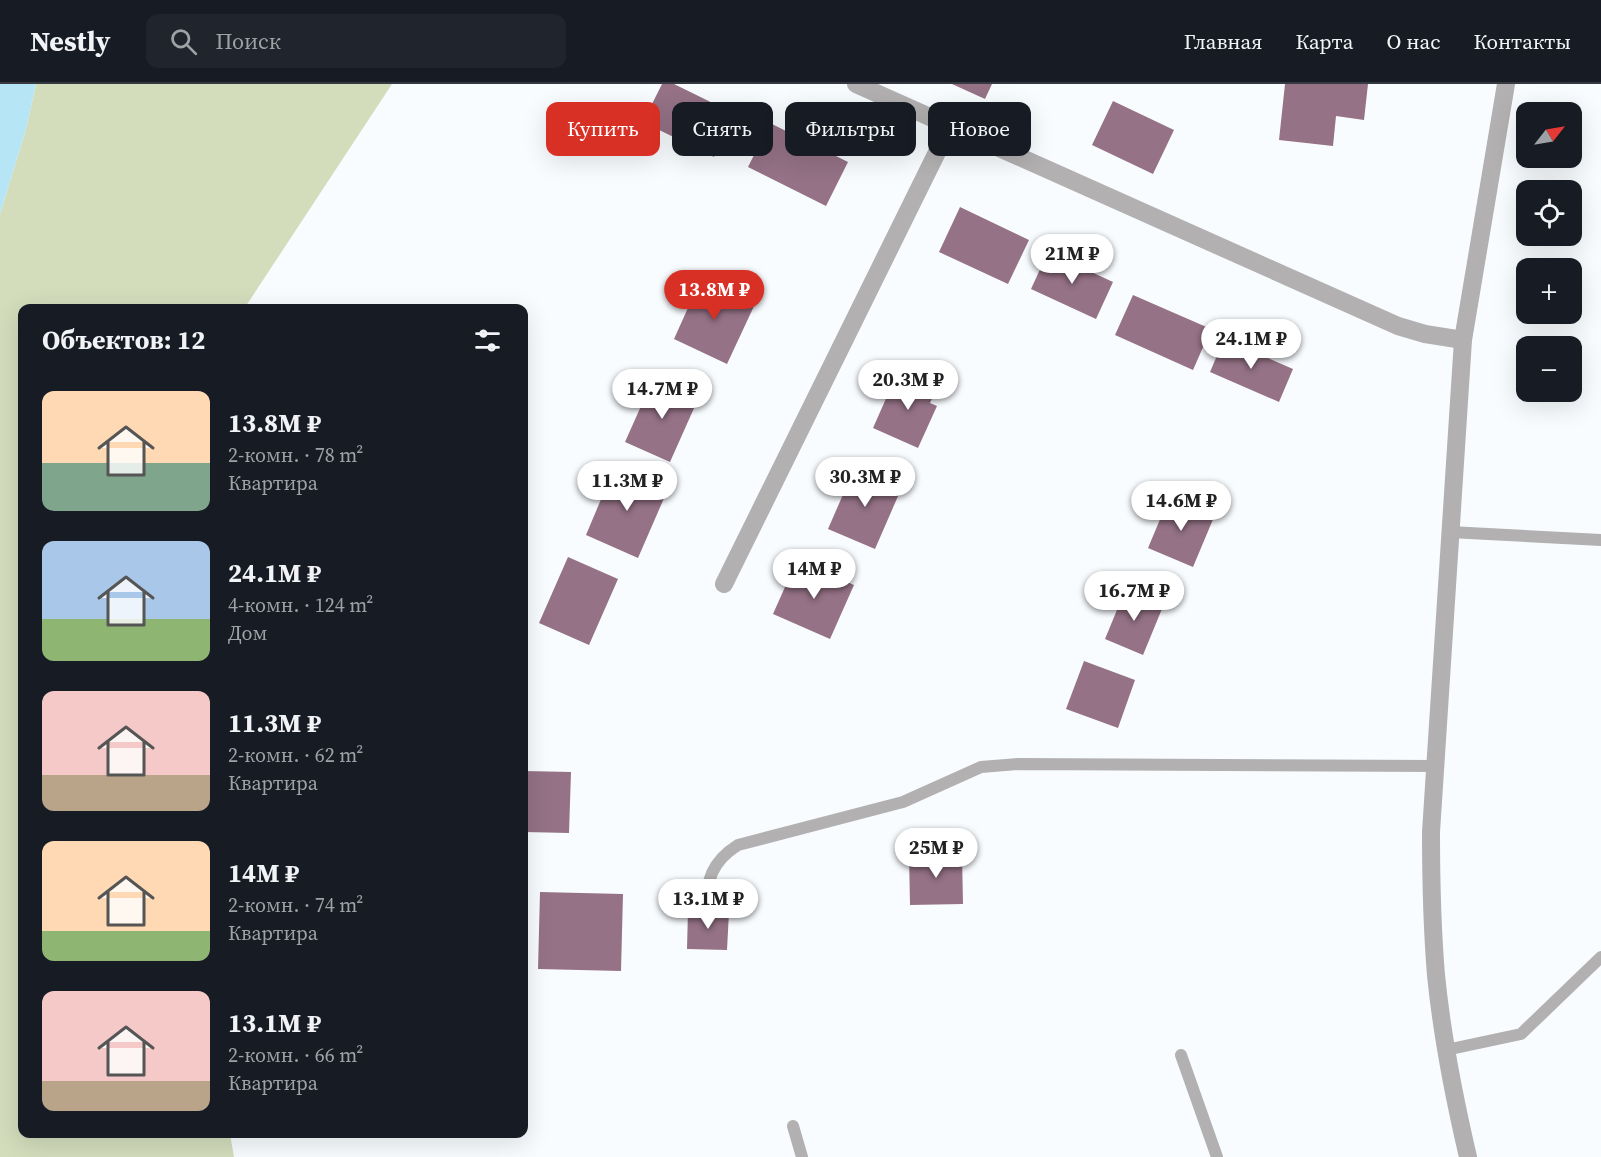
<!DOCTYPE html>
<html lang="ru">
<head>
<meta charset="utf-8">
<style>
	:root { --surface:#171b24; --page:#20242c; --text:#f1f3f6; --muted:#9ea1a6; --line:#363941; --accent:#d93025 }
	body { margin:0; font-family:"Source Serif 4",serif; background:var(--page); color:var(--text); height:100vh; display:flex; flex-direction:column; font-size:22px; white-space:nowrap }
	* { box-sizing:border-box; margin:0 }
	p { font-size:20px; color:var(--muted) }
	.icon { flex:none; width:33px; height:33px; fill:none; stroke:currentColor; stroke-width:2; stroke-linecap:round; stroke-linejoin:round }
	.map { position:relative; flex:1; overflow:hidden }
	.panel { position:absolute; left:18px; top:220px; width:510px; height:834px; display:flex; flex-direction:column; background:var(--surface); border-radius:12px; box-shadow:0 6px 24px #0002 }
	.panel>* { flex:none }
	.hud { position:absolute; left:546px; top:18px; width:570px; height:54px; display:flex; gap:12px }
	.needle { width:39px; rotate:59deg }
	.tools { position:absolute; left:1516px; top:18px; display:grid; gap:12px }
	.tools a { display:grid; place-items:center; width:66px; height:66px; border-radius:12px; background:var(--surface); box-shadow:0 6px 24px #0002; font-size:30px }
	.price { position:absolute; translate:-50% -51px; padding:0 14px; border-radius:21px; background:#fff; color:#222; font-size:20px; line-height:39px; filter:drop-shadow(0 2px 3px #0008) }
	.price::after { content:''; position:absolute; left:50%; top:36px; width:18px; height:14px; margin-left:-9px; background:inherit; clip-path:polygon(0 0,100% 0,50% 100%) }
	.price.on { background:var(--accent); color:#fff }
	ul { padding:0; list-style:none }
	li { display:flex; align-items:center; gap:18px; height:150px; padding:0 24px }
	li span { display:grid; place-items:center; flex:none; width:168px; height:120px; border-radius:12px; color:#555 }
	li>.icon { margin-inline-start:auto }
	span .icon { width:72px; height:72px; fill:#fffc; stroke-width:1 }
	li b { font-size:26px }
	h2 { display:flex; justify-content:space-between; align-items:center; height:72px; padding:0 24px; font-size:26px }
	.chip { padding:0 21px; border-radius:12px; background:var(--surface); box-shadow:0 6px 24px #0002; font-size:21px; line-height:54px }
	.chip.on { background:var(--accent); color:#fff }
	header { display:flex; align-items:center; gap:36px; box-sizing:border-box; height:84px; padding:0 30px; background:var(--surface); border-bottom:2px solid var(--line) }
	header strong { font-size:28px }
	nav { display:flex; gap:33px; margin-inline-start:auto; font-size:21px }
	.search { width:420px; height:54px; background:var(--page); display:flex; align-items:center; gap:15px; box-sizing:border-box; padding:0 21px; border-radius:12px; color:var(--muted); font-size:22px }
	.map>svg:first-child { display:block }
</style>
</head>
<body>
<header>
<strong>Nestly</strong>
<div class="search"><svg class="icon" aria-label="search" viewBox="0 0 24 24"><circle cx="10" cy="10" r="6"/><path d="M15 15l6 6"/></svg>Поиск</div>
<nav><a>Главная</a><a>Карта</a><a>О нас</a><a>Контакты</a></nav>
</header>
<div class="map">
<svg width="1601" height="1073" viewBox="0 0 1601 1073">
	<rect width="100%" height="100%" fill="#f9fcff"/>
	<path fill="#d3ddbc" d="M36 0H392L244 225H22V1050H230L234 1073H0V130L26 45Z"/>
	<path fill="#b6e5f5" d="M0 0H36L26 45 0 130Z"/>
	<path fill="#957286" d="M662 0H674L735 30 714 73 643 38Z
		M952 0H992L985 15Z
		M1285 0H1368L1364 36 1336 32 1333 62 1279 56Z
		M1113 17 1174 46 1153 90 1092 61Z
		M770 39 848 78 826 122 748 83Z
		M960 123 1029 156 1008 200 939 168Z
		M1048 168 1113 198 1096 235 1031 205Z
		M701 195 755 220 727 280 674 255Z
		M1133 211 1211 245 1193 286 1115 251Z
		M1224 255 1293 285 1279 318 1210 288Z
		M906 289 937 303 930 319 937 322 918 364 873 344 892 301 899 304Z
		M654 293 699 313 670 378 625 358Z
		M615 382 668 405 638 474 586 451Z
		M855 383 902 403 875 465 828 445Z
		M1169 414 1214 433 1193 483 1148 464Z
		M568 473 618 495 589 561 539 539Z
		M797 476 854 501 830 555 773 530Z
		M1126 504 1164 520 1143 571 1105 555Z
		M1084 577 1135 596 1118 644 1066 625Z
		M524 687 571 688 569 749 524 748Z
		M909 770H962L963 820 910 821Z
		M540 808 623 810 621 887 538 885Z
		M688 826 729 828 727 866 687 865Z"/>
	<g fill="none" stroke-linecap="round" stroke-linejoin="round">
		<path stroke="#b2b0b0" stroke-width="12" d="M1450 448 1601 456
			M705 827C707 796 711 778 738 761L903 718 981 683 1018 680 1435 682
			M1446 966 1521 950 1601 873
			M1181 971 1217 1073
			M793 1042 802 1073"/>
		<path stroke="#b2b0b0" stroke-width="18" d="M856 0 1398 242 1425 250 1463 256
			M724 500 950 42"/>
		<path stroke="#b2b0b0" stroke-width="18" d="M1468 1073C1454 1013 1442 952 1436 891 1432 843 1431 795 1431 748L1463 256 1506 0"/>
	</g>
</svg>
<div class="tools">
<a><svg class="needle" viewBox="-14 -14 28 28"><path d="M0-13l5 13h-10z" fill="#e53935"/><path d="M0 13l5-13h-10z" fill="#9ea1a6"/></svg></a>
<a><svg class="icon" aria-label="locate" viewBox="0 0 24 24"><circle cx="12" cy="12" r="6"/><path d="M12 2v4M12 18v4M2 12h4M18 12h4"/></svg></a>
<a>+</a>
<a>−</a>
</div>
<b class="price" style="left:1072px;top:201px">21M ₽</b>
<b class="price on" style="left:714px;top:237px">13.8M ₽</b>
<b class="price" style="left:1251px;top:286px">24.1M ₽</b>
<b class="price" style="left:908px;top:327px">20.3M ₽</b>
<b class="price" style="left:662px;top:336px">14.7M ₽</b>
<b class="price" style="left:865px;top:424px">30.3M ₽</b>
<b class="price" style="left:627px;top:428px">11.3M ₽</b>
<b class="price" style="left:1181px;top:448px">14.6M ₽</b>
<b class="price" style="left:814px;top:516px">14M ₽</b>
<b class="price" style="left:1134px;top:538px">16.7M ₽</b>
<b class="price" style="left:936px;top:795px">25M ₽</b>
<b class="price" style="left:708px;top:846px">13.1M ₽</b>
<div class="hud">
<a class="chip on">Купить</a>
<a class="chip">Снять</a>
<a class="chip">Фильтры</a>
<a class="chip">Новое</a>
</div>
<section class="panel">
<h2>Объектов: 12<svg class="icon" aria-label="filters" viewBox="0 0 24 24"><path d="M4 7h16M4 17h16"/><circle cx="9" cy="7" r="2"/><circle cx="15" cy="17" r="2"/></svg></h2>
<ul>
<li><span style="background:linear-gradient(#ffd9b3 60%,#7fa58c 0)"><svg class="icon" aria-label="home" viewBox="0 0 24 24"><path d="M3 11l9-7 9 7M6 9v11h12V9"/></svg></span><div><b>13.8M ₽</b><p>2-комн. · 78 m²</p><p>Квартира</p></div></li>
<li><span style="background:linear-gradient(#a9c7e8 65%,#8fb573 0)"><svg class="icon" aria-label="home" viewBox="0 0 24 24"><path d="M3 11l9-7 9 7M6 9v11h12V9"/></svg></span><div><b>24.1M ₽</b><p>4-комн. · 124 m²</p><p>Дом</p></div></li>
<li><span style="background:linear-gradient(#f6c9c9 70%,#b9a48a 0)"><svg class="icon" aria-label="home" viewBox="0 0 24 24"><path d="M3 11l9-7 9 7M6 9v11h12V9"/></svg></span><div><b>11.3M ₽</b><p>2-комн. · 62 m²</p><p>Квартира</p></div></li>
<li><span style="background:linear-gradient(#ffd9b3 75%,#8fb573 0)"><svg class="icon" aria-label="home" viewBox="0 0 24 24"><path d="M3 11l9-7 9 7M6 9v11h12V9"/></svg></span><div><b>14M ₽</b><p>2-комн. · 74 m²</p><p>Квартира</p></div></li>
<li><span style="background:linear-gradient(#f6c9c9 75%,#b9a48a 0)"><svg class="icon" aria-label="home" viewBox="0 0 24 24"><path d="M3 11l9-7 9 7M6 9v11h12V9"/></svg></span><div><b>13.1M ₽</b><p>2-комн. · 66 m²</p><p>Квартира</p></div></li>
</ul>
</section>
</div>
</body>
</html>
